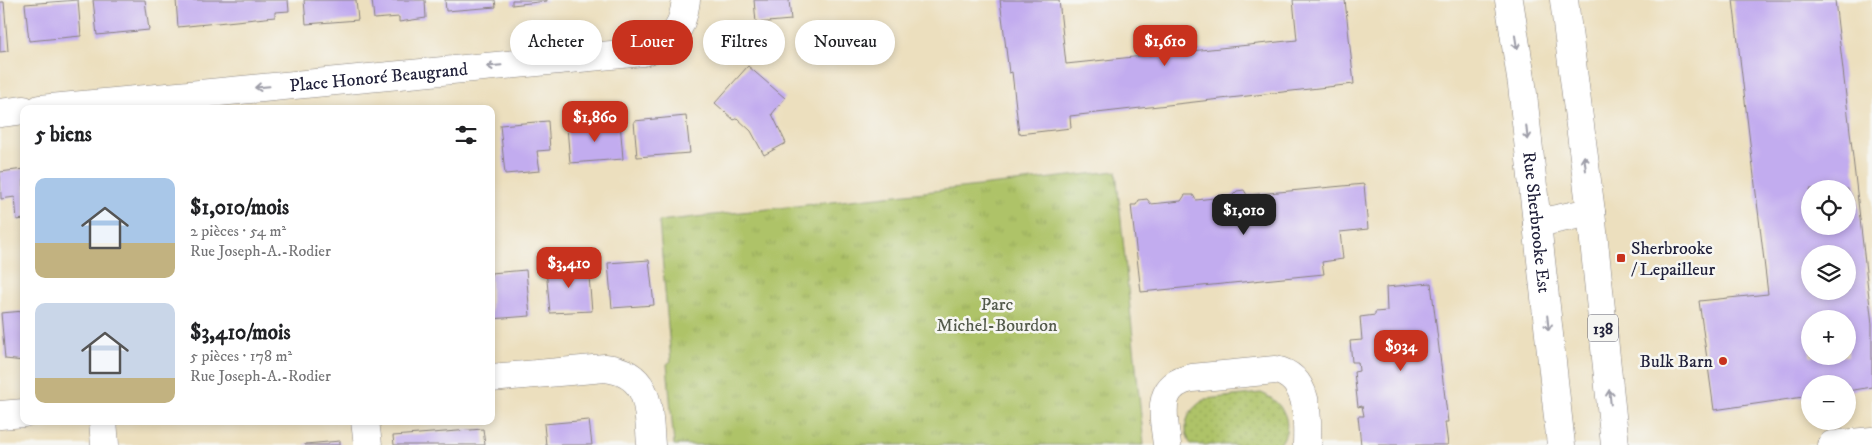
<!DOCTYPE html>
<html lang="fr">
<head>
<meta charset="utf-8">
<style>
	:root { --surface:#fff; --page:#f2f2f2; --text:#202124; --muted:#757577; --accent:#c8321e }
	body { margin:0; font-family:"IM FELL DW Pica",serif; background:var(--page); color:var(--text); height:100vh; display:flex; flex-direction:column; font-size:19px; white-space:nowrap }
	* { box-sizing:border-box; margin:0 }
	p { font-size:16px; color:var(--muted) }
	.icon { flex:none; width:28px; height:28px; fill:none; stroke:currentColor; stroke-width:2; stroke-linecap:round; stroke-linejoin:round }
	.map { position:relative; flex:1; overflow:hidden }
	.details { position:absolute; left:20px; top:105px; width:475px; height:320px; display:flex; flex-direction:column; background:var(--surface); border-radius:10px; box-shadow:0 2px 8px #0003 }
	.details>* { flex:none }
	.banner { position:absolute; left:510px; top:20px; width:475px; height:45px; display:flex; gap:10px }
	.buttons { position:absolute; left:1801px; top:180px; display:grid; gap:10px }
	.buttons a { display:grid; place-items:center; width:55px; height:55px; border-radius:50%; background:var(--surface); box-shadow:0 2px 8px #0003; font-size:25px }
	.price { position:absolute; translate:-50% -42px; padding:0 11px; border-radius:10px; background:var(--accent); color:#fff; font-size:16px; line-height:32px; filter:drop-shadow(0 1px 2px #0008) }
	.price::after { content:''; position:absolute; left:50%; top:30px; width:15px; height:11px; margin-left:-8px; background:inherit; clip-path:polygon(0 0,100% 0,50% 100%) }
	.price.active { background:#222; color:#fff }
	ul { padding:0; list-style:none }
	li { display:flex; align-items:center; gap:15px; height:125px; padding:0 15px }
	li span { display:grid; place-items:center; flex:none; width:140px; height:100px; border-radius:10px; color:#555 }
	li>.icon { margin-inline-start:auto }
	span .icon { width:60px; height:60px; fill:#fffc; stroke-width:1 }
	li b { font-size:21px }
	h2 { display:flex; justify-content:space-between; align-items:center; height:60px; padding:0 15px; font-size:21px }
	.pill { padding:0 18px; border-radius:22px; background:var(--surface); box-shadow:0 2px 8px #0003; font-size:18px; line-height:45px }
	.pill.active { background:var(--accent); color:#fff }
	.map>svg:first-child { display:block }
</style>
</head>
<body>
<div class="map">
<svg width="1872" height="445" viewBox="0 0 1872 445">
	<defs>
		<pattern id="grass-dots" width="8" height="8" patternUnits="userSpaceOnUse" patternTransform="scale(1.25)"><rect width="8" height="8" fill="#aec368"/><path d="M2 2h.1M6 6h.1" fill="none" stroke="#95a75b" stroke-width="1.8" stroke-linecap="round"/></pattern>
		<pattern id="park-tufts" width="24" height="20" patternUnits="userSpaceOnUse" patternTransform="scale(1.25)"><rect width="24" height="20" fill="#aec368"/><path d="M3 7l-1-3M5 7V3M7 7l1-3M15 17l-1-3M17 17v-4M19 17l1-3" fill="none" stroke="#95a75b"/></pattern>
	</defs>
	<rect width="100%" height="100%" fill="#f6f6f2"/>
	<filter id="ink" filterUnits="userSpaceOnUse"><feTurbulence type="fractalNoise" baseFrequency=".02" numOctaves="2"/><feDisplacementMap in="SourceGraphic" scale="10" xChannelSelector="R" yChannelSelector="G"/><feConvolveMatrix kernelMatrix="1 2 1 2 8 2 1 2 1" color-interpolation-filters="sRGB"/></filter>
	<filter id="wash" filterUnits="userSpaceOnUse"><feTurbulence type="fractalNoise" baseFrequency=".0096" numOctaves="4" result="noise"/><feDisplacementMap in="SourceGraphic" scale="20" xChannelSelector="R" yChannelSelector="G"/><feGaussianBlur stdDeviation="1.12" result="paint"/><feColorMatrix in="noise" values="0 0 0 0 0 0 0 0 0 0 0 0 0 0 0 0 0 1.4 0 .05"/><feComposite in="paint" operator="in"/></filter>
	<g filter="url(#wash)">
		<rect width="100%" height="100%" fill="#ecdfbe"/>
		<path fill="url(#grass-dots)" stroke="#687252" d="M1261 393C1283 401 1296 425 1279 445H1191C1180 426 1188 408 1206 399Z"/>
		<path fill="url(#park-tufts)" stroke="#687252" d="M1116 171 1144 445H674L667 364 671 361 659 221Z"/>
		<g id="blocks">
			<path fill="#c2acef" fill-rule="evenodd" d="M78 0 81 36 29 41 25 4Z
				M93 0H145L149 30 97 35Z
				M176 0H288L289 11 275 12V17L178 27Z
				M304 0H356L358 20 306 24Z
				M372 0H425L426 18 399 22V17L374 19Z
				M445 0H495L496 7 446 11Z
				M512 0H547V1L512 5Z
				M754 0H789L791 20 756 23Z
				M1000 0H1059L1066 64 1297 40 1293 0H1345L1354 84 1070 116 1071 128 1019 134 1012 72 1009 73Z
				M1733 0H1835L1872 324V387L1848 391V384H1810V396L1714 410 1699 301 1768 294ZM1810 189H1848V226H1810ZM1810 254H1848V291H1810ZM1810 319H1848V356H1810Z
				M0 2H4L8 51 0 52Z
				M748 66 785 98 772 114 786 143 764 155 751 131 737 118 734 120 715 103Z
				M686 116 690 153 637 157 634 121Z
				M548 121 550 150 537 151 540 171 505 174 500 125Z
				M620 122 623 159 570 163 567 127Z
				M24 169V219L17 220 15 197 1 199 0 172Z
				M1364 184 1368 229 1340 232 1343 259 1322 262 1324 274 1141 292 1131 205H1136L1139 200 1147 199 1151 204 1181 201 1185 195H1193L1196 200 1232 196 1237 191 1244 190 1247 195Z
				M649 260 654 305 612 308 608 263Z
				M588 265 592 311 550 313 546 269Z
				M526 270 530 316 491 319V273Z
				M1431 283 1448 422H1445L1448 445H1361L1358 416H1364L1362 406 1358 407 1354 372 1359 371 1358 362H1352L1350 341 1362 340 1360 317 1375 315V312L1387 311 1386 287Z
				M24 311V361L5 359 1 313Z
				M589 420 592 445H546L544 424Z
				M483 429 485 445H394L393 436Z
				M340 441V445H305V444Z"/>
		</g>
	</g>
	<g filter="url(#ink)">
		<use href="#blocks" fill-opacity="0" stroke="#87807c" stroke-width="1"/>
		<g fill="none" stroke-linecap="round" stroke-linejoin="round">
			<g stroke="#87807c" stroke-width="29">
				<g id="minor">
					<path id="s1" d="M40 109 643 52C673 43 682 31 686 0"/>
					<path d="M0 113 24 110"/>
					<path d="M1537 223 1591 212"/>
					<path d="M491 378 605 368C651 373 648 408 651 445"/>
					<path d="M0 415 24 413"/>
					<path d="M103 421 105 445"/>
					<path d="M365 421 368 445"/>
					<path d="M1167 445C1164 416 1154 385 1192 378L1275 370C1309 376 1308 417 1307 445"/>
					<path d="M1832 445 1872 441"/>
				</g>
			</g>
			<g stroke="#87807c" stroke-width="29">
				<g id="major">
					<path id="s2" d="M1509 0 1522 85 1561 445"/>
					<path d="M1564 0 1591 212 1615 445"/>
				</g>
			</g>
			<use href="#minor" stroke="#fff" stroke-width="28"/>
			<use href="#major" stroke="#fff" stroke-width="28"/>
		</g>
		<defs><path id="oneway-shaft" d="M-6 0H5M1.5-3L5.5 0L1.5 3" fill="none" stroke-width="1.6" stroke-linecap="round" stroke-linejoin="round" transform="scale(1.25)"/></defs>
		<g stroke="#9c9ca7">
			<use href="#oneway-shaft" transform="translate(1516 42) rotate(81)"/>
			<use href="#oneway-shaft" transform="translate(494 66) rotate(175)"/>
			<use href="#oneway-shaft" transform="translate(262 87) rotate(175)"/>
			<use href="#oneway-shaft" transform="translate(1527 133) rotate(84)"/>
			<use href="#oneway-shaft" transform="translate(1585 163) rotate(-97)"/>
			<use href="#oneway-shaft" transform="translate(1548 323) rotate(84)"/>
			<use href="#oneway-shaft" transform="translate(1610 397) rotate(-96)"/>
		</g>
	</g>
	<g fill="#c8321e" stroke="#f6f6f2" stroke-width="2">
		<rect x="1616" y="253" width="10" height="10" rx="2.5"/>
		<circle cx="1723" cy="361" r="5"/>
	</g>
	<g text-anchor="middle" stroke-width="5" stroke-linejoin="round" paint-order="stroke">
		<rect fill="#f6f6f2" stroke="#626272" stroke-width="1" x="1588" y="314.5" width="30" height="27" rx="4"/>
		<g font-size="16" font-weight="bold" fill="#22223b">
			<text x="1603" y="334">138</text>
		</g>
		<g font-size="18" fill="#22223b" stroke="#f6f6f2">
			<text dy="6" stroke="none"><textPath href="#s1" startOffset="340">Place Honoré Beaugrand</textPath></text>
			<text dy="6" stroke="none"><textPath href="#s2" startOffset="224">Rue Sherbrooke Est</textPath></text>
		</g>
		<g font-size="18" fill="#22223b" stroke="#f6f6f2" text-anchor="start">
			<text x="1631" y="254">Sherbrooke<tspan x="1631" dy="21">/ Lepailleur</tspan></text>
			<text x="1713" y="367" text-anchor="end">Bulk Barn</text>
		</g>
		<g font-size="18" fill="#535a4b" stroke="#f6f6f2">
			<text x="997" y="310">Parc<tspan x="997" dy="21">Michel-Bourdon</tspan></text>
		</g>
	</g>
</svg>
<div class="buttons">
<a><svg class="icon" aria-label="locate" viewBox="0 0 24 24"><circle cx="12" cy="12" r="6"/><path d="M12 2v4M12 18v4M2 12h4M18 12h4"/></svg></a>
<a><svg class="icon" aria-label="layers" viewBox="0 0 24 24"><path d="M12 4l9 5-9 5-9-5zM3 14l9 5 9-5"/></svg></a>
<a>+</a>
<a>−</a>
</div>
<b class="price" style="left:1165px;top:67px">$1,610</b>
<b class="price" style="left:595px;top:143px">$1,860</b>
<b class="price active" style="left:1244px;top:236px">$1,010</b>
<b class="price" style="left:569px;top:289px">$3,410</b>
<b class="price" style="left:1401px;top:372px">$934</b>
<div class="banner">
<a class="pill">Acheter</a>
<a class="pill active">Louer</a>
<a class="pill">Filtres</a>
<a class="pill">Nouveau</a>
</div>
<section class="details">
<h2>5 biens<svg class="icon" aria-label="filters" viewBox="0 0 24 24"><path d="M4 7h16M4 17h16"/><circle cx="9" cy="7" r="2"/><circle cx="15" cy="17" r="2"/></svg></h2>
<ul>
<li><span style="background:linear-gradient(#a9c7e8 65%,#c2b280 0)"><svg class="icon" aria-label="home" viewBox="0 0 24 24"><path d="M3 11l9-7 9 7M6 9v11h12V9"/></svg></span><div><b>$1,010/mois</b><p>2 pièces · 54 m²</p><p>Rue Joseph-A.-Rodier</p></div></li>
<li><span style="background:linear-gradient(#c9d6e8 75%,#c2b280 0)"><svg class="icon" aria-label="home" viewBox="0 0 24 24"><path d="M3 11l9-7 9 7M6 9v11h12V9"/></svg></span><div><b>$3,410/mois</b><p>5 pièces · 178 m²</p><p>Rue Joseph-A.-Rodier</p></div></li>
</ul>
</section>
</div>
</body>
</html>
